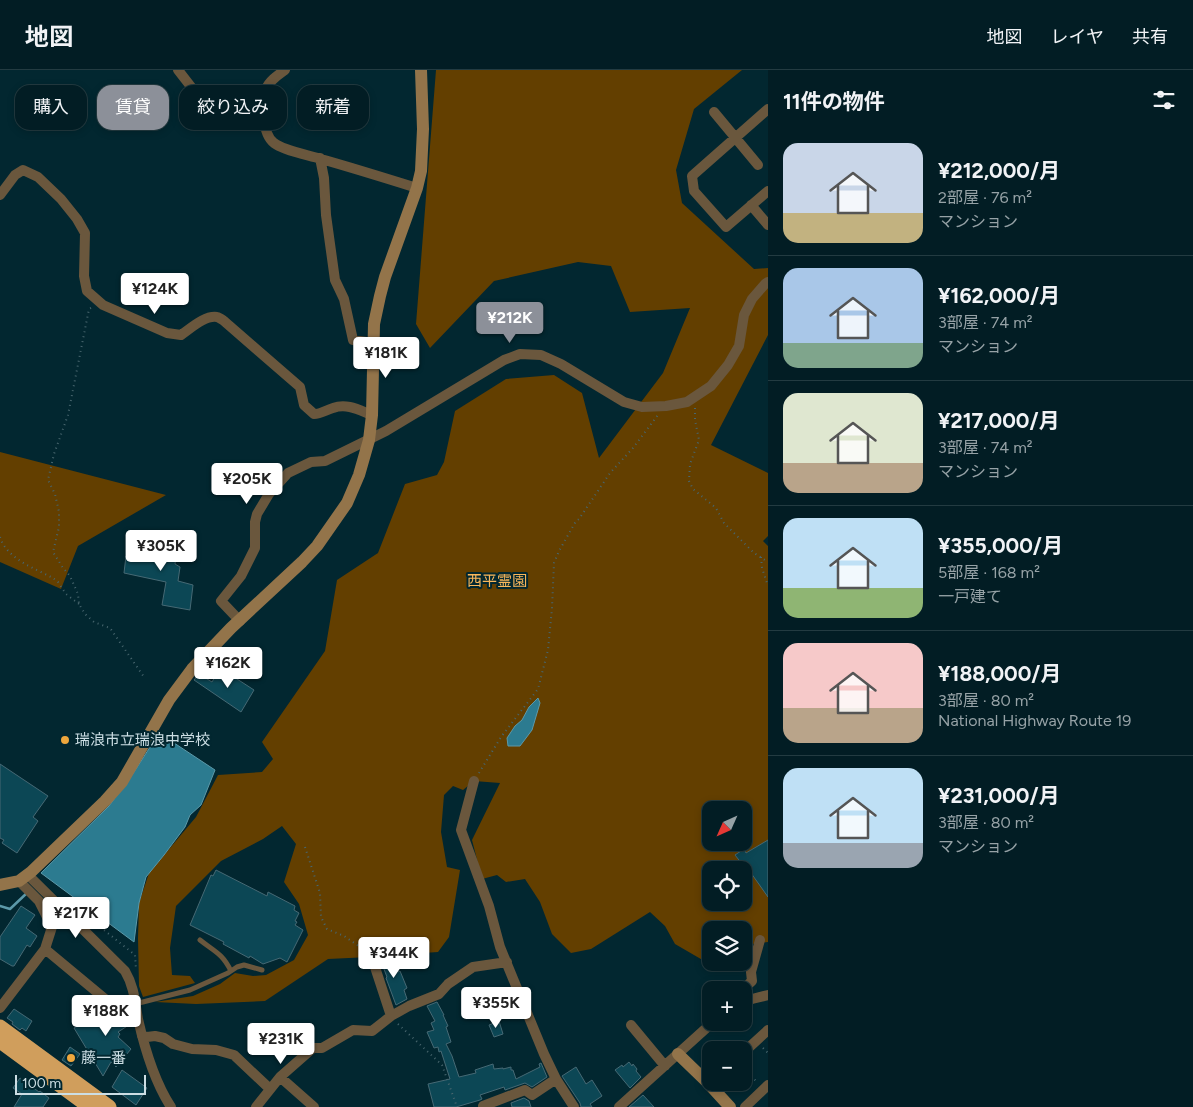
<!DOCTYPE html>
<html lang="ja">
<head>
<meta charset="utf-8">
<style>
	:root { --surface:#021d24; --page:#0c262c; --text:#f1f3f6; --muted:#96a2a6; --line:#233b41; --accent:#8c9099 }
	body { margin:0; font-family:Figtree,"Noto Sans JP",sans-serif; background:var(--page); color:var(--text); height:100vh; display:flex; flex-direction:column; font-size:19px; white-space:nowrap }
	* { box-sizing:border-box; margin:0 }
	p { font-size:16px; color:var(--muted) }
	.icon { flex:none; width:28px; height:28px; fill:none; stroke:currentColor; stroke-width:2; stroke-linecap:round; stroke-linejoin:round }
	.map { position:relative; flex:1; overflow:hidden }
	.drawer { display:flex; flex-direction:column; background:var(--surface); width:425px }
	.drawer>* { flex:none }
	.hud { position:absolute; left:15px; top:15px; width:475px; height:45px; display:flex; gap:10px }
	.needle { width:32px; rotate:225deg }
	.fabs { position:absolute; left:702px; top:731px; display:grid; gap:10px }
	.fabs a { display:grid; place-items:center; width:50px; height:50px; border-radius:10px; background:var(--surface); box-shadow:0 2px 8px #0003,0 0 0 1px var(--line); font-size:25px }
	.scale { position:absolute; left:15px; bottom:12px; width:131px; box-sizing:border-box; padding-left:5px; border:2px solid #ccdee4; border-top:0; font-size:14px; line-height:18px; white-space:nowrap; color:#ccdee4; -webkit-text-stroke:4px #022730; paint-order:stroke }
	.price { position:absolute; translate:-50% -42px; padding:0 11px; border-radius:5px; background:#fff; color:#222; font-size:16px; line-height:32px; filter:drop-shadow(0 1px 2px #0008) }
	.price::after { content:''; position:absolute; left:50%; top:30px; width:15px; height:11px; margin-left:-8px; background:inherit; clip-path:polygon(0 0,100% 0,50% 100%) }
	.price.selected { background:var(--accent); color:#fff }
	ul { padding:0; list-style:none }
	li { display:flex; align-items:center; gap:15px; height:125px; padding:0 15px }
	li+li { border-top:1px solid var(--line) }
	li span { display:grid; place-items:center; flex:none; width:140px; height:100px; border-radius:15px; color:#555 }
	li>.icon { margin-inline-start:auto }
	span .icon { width:60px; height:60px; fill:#fffc; stroke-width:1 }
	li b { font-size:21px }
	h2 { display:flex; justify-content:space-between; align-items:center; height:60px; padding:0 15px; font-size:21px }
	.pill { padding:0 18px; border-radius:15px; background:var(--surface); box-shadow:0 2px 8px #0003,0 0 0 1px var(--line); font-size:18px; line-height:45px }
	.pill.selected { background:var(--accent); color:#fff }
	header { display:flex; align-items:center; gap:30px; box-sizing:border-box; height:70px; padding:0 25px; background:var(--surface); border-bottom:1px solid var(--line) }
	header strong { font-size:24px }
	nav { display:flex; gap:28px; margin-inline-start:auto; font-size:18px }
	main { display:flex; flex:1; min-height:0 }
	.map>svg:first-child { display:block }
</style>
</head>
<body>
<header>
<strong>地図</strong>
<nav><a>地図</a><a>レイヤ</a><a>共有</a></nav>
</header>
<main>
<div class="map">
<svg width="768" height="1037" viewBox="0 0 768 1037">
	<rect width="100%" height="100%" fill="#022730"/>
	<path fill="#633f00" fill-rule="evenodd" d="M436 0H742L694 39 676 100 682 133 754 199 768 198V265L711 375 768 403V466L763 471 768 476V872L752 874 744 873V860H711V889L706 892 675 874 665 856 650 842 591 879 571 883 552 864 540 832 525 809 506 812 497 805 482 809 472 770 500 713 474 711 463 720 453 716 444 725 441 762 447 797 460 800 449 867 438 882 409 884 400 881 391 875 374 877 370 887 328 889 265 931 196 934 155 932 193 926 220 914 235 903 253 906 266 905 294 890 308 865 299 834 284 812 296 774 282 756 263 769 221 791 176 836 170 878 172 905 190 906 195 913 143 927 139 916 138 868 139 833 149 803 196 747 218 705 262 702 273 689 262 672 325 581 337 510 378 483 405 414 437 405 444 392 455 341 506 309 554 305 582 323 599 388 663 303 690 238 630 242 611 196 578 192 494 211 430 278 416 254ZM711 740H744V772H711ZM711 800H744V832H711Z
		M0 382 166 425 78 476 61 519 0 492Z"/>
	<path fill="#2c7b90" stroke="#5c99a9" d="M538 628 540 633 532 660 520 676H508L507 668 515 656 522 650 529 637Z
		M159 663 215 700 201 735 190 745 185 757 164 785 146 807 139 833 134 872 41 803 109 736 134 702Z"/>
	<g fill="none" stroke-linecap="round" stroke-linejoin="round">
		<path stroke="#5c99a9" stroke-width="2.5" d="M0 836 10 839 28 822"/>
	</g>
	<path fill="#0c4755" stroke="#466974" d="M159 465 176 487 175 494 180 497 178 511 193 515 190 540 162 535 166 512 124 503 126 486Z
		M220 598 254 620 241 642 194 610 199 604 212 612Z
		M0 694 48 726 33 747 38 751 17 783 2 773 4 770 0 768Z
		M768 770V827L751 803 750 804 735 785 744 779 746 783Z
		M216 800 267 826 268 822 295 836 294 840 299 843 295 851 297 852 295 855 303 860 287 892 280 888 263 894 250 886 249 888 223 874 224 872 190 855 211 805 213 806Z
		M21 836 35 845 26 858 37 866 30 877 27 875 14 896H12L0 889V867Z
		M387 883 390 891 393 890 398 902 400 901 407 918 404 920 407 929 396 935 386 908 387 907 379 886Z
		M437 932 444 945H443L448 956 446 957 451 972 446 974 452 986 459 1007 476 1003 475 1000 493 994 494 999 503 998V999L511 997V1000H513L516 1009 540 997 539 994 541 993 547 1007 532 1017 525 1013 505 1020 504 1017 480 1025 482 1029 480 1030 456 1037H434L428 1014 450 1009 441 981 439 982 438 977 434 978 427 962 434 960 431 953 435 951 427 936Z
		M126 937 128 940 129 939 132 953 118 962 120 964 118 967 131 979 116 997 111 992 103 1006 74 958 107 939 108 940Z
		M14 939 32 951 26 961 22 958 20 960 12 954 13 952 7 948Z
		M499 951 503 964 494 967 489 955Z
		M70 977 80 984 71 996 62 990Z
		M629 992 632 996 633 994 637 999 636 1001 641 1007 630 1018 615 1000 622 995 623 997Z
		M576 997 586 1014 592 1010 602 1026 590 1034 592 1037H581L580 1033 562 1006Z
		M122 1000 147 1018 136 1035 112 1017Z
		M20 1008 39 1022 40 1021 49 1028 43 1037H14L22 1024 13 1018Z
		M643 1025 654 1037H629Z
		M524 1028 529 1031 531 1037H512L511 1033Z"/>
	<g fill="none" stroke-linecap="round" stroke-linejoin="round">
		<path stroke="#48666e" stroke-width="2" stroke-dasharray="1 4" stroke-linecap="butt" d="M91 238 89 239 68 345 54 384 48 410 55 424 59 442V457L53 482 63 498 70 506 78 524 79 534 85 544 94 552 110 558 144 607
			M695 338V350L699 370 690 394 689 411 693 419 716 438 724 453 754 483 768 492
			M0 467C7 489 34 498 53 508L58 512 66 524 79 534
			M761 487 762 498 768 516
			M479 703 501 667 538 619 548 580 552 538 554 493 559 481 576 451 579 449 610 403 633 378 658 345
			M305 777 320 823 321 847 327 859 344 866 366 881
			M73 835 135 885 136 900
			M398 954 442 995 457 1037
			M763 978 768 983
			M744 999 757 1012"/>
		<path stroke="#6a573d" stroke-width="5" d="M200 870C215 882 222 883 231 901
			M135 934 190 920 228 903 237 897 244 895 262 900"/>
		<path stroke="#6a573d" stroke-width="10" d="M178 0 192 18 204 31 225 44 241 51 265 55
			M285 0C278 5 269 11 266 19 261 32 262 64 274 73 284 81 309 85 321 89 353 98 385 108 417 118
			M768 39 692 106 694 121 726 157 768 121
			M714 42 758 95
			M320 88 324 108 326 145 335 210 344 229 353 270 373 273
			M0 125 15 105 23 100 38 107 61 129 77 149 85 163 84 206 87 221 103 235 167 263 181 265C190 259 205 245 217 247 218 247 223 250 224 251L300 317 304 335 314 344C321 344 326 340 333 338 347 333 359 340 372 345
			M751 135 768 155
			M240 551 221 531 241 506 255 478V452L257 444 269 424 288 403 311 392 325 391 386 361 504 290 520 284 541 285 561 294 624 332 642 337 666 336 687 332 711 316 728 295 739 276 744 245 752 229 765 214 768 212
			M474 711 461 760 489 836 500 877 544 984 556 1009 574 1037
			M28 805 125 901C134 916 135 932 138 949 145 980 154 1011 171 1037
			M45 879 110 933 134 929
			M372 888 391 946
			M742 920 752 911 751 902 760 870
			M744 933 752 929 768 925
			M0 938 45 879 52 857 39 831 19 811
			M631 955 665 996
			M142 966 147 967 155 966 164 968 173 974 192 979 216 980 234 985 270 1019
			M744 982 768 960
			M280 1007 313 978H322L353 960 372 961 391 946 409 936 439 924 448 914 473 897 507 892
			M483 1036 525 1020 532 1025 556 1009
			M256 1037 280 1007 314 1037
			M619 1037 713 952
			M745 1037 768 1015"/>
		<path stroke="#93744a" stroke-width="12" d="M0 815 19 811 31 802 105 731 122 712 169 630 192 599 231 558 302 492 317 476 347 433 359 405 369 370 372 345 374 254 380 226 385 207 417 118 421 101 423 59 421 0
			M678 984 708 1013 730 1037"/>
		<path stroke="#d09e5c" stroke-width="15" d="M0 957 109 1037
			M0 971 90 1037"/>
	</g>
	<g fill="#eea73d" stroke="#022730" stroke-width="2">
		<circle cx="65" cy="670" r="5"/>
		<circle cx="71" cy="988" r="5"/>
	</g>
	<g text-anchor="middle" stroke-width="4" stroke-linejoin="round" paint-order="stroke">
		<g font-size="15" fill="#f9b75b" stroke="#022730">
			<text x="497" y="516">西平霊園</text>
		</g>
		<g font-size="15" fill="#ccdee4" stroke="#022730" text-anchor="start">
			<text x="75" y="675">瑞浪市立瑞浪中学校</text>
			<text x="81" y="993">藤一番</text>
		</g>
	</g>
</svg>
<div class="fabs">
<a><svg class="needle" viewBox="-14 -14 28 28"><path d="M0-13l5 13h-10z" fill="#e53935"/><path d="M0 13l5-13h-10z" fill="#96a2a6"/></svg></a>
<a><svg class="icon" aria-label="locate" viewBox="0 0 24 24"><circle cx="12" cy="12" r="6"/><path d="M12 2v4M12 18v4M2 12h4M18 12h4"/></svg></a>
<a><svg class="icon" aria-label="layers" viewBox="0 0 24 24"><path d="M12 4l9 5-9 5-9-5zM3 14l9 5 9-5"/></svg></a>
<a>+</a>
<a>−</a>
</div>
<div class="scale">100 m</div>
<b class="price" style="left:155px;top:245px">¥124K</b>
<b class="price selected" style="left:510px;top:274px">¥212K</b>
<b class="price" style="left:386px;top:309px">¥181K</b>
<b class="price" style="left:247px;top:435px">¥205K</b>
<b class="price" style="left:161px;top:502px">¥305K</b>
<b class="price" style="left:228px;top:619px">¥162K</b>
<b class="price" style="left:76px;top:869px">¥217K</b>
<b class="price" style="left:394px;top:909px">¥344K</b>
<b class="price" style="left:496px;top:959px">¥355K</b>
<b class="price" style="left:106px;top:967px">¥188K</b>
<b class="price" style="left:281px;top:995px">¥231K</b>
<div class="hud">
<a class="pill">購入</a>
<a class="pill selected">賃貸</a>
<a class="pill">絞り込み</a>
<a class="pill">新着</a>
</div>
</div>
<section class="drawer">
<h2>11件の物件<svg class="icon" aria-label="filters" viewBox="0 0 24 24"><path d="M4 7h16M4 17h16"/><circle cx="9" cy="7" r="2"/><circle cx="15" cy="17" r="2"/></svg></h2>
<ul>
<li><span style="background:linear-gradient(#c9d6e8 70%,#c2b280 0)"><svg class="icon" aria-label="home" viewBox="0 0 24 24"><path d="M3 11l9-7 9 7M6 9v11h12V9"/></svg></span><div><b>¥212,000/月</b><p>2部屋 · 76 m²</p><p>マンション</p></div></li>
<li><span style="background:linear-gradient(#a9c7e8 75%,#7fa58c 0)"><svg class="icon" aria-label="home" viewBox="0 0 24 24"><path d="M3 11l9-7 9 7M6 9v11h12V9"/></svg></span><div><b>¥162,000/月</b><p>3部屋 · 74 m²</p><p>マンション</p></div></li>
<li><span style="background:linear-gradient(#dfe7d0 70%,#b9a48a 0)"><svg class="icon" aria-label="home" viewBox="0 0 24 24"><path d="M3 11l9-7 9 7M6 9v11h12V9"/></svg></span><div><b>¥217,000/月</b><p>3部屋 · 74 m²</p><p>マンション</p></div></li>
<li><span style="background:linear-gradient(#bfe0f5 70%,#8fb573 0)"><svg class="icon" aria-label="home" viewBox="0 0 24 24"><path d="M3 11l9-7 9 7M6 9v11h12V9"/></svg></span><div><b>¥355,000/月</b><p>5部屋 · 168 m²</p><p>一戸建て</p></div></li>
<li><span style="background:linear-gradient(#f6c9c9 65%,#b9a48a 0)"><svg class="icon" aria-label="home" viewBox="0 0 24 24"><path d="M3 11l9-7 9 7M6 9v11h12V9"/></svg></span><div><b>¥188,000/月</b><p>3部屋 · 80 m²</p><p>National Highway Route 19</p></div></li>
<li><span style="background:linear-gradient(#bfe0f5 75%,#9aa5b1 0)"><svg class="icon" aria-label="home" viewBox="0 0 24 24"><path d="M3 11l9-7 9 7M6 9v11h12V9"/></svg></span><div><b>¥231,000/月</b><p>3部屋 · 80 m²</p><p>マンション</p></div></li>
</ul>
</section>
</main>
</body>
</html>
